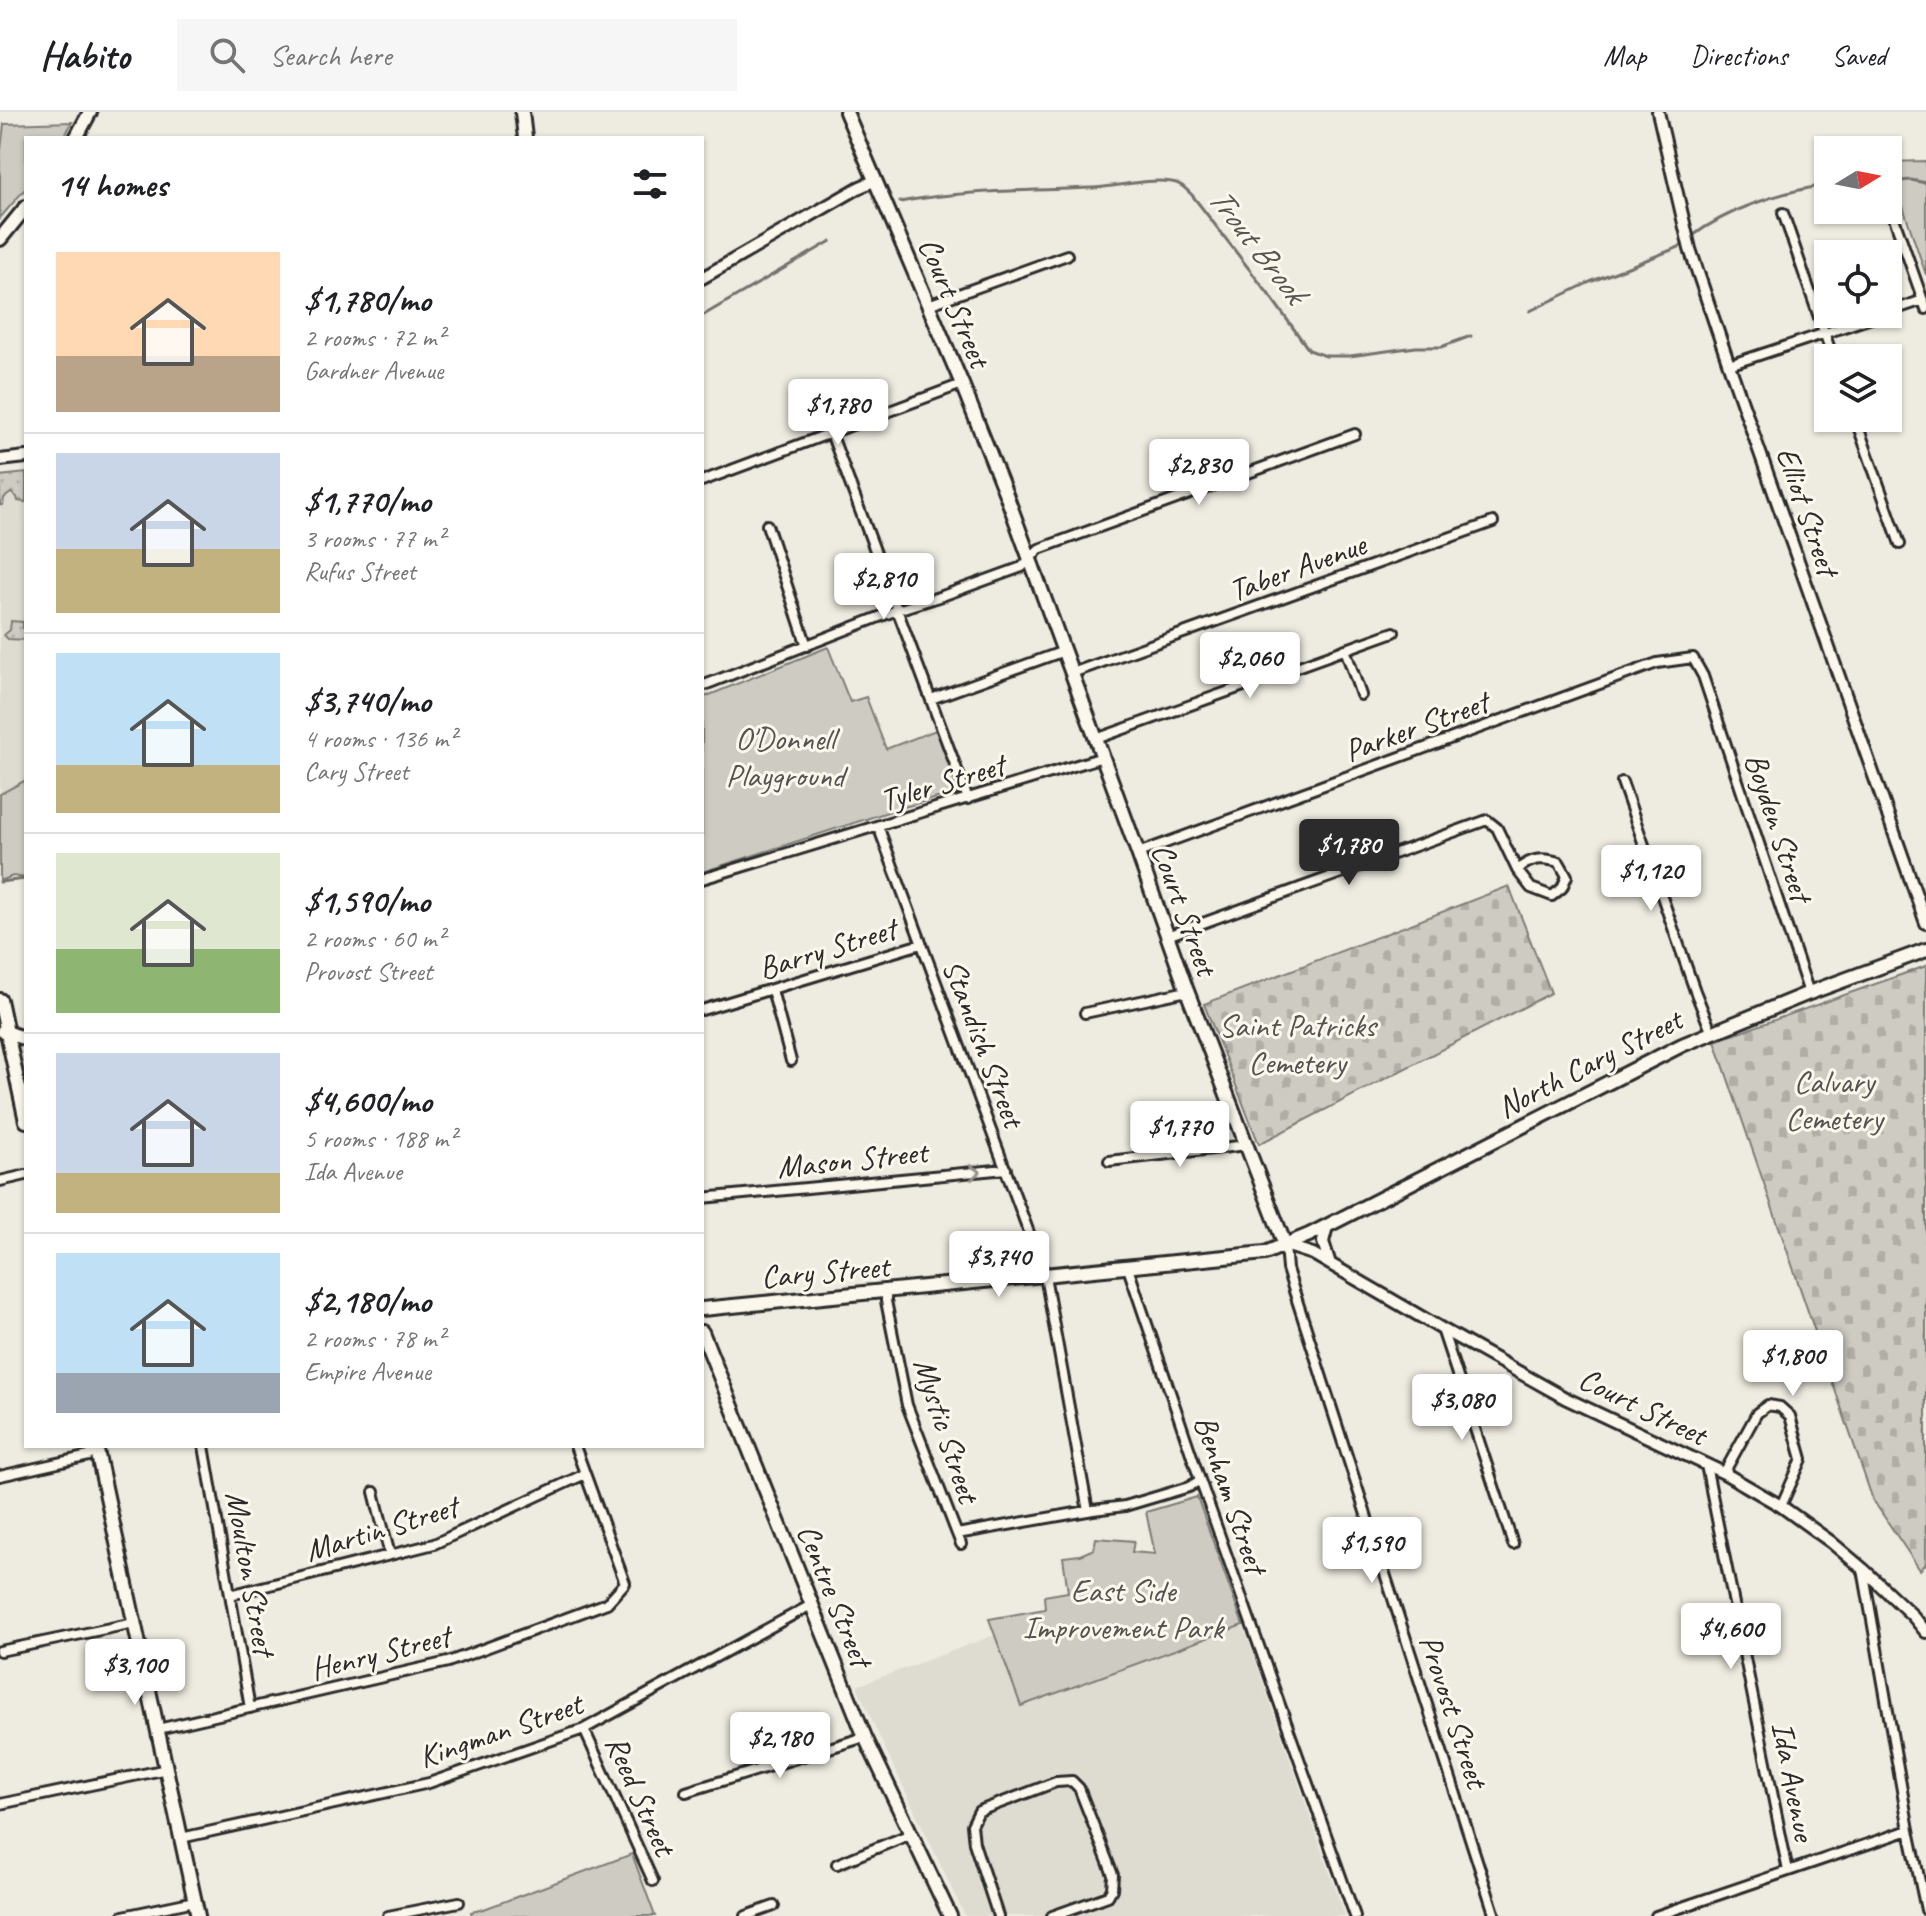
<!DOCTYPE html>
<html lang="en">
<head>
<meta charset="utf-8">
<style>
	:root { --surface:#fff; --page:#f6f6f6; --text:#202124; --muted:#757577; --line:#e0e0e0; --accent:#2b2b2b }
	body { margin:0; font-family:Caveat,sans-serif; background:var(--page); color:var(--text); height:100vh; display:flex; flex-direction:column; font-size:30px; white-space:nowrap }
	* { box-sizing:border-box; margin:0 }
	p { font-size:26px; color:var(--muted) }
	.icon { flex:none; width:44px; height:44px; fill:none; stroke:currentColor; stroke-width:2; stroke-linecap:round; stroke-linejoin:round }
	.map { position:relative; flex:1; overflow:hidden }
	.sheet { position:absolute; left:24px; top:24px; width:680px; height:1312px; display:flex; flex-direction:column; background:var(--surface); border-radius:0px; box-shadow:0 2px 6px #0004 }
	.sheet>* { flex:none }
	.needle { width:52px; rotate:80deg }
	.fabs { position:absolute; left:1814px; top:24px; display:grid; gap:16px }
	.fabs a { display:grid; place-items:center; width:88px; height:88px; border-radius:0px; background:var(--surface); box-shadow:0 2px 6px #0004; font-size:40px }
	.price { position:absolute; translate:-50% -68px; padding:0 18px; border-radius:8px; background:#fff; color:#222; font-size:26px; line-height:52px; filter:drop-shadow(0 2px 4px #0008) }
	.price::after { content:''; position:absolute; left:50%; top:48px; width:24px; height:18px; margin-left:-12px; background:inherit; clip-path:polygon(0 0,100% 0,50% 100%) }
	.price.current { background:var(--accent); color:#fff }
	ul { padding:0; list-style:none }
	li { display:flex; align-items:center; gap:24px; height:200px; padding:0 32px }
	li+li { border-top:2px solid var(--line) }
	li span { display:grid; place-items:center; flex:none; width:224px; height:160px; border-radius:0px; color:#555 }
	li>.icon { margin-inline-start:auto }
	span .icon { width:96px; height:96px; fill:#fffc; stroke-width:1 }
	li b { font-size:34px }
	h2 { display:flex; justify-content:space-between; align-items:center; height:96px; padding:0 32px; font-size:34px }
	header { display:flex; align-items:center; gap:48px; box-sizing:border-box; height:112px; padding:0 40px; background:var(--surface); border-bottom:2px solid var(--line) }
	header strong { font-size:38px }
	nav { display:flex; gap:44px; margin-inline-start:auto; font-size:28px }
	.search { width:560px; height:72px; background:var(--page); display:flex; align-items:center; gap:20px; box-sizing:border-box; padding:0 28px; border-radius:0px; color:var(--muted); font-size:30px }
	.map>svg:first-child { display:block }
</style>
</head>
<body>
<header>
<strong>Habito</strong>
<div class="search"><svg class="icon" aria-label="search" viewBox="0 0 24 24"><circle cx="10" cy="10" r="6"/><path d="M15 15l6 6"/></svg>Search here</div>
<nav><a>Map</a><a>Directions</a><a>Saved</a></nav>
</header>
<div class="map">
<svg width="1926" height="1804" viewBox="0 0 1926 1804">
	<defs>
		<pattern id="grass-dots" width="8" height="8" patternUnits="userSpaceOnUse" patternTransform="scale(2)"><rect width="8" height="8" fill="#cecbc2"/><path d="M2 2h.1M6 6h.1" fill="none" stroke="#b1aea7" stroke-width="1.8" stroke-linecap="round"/></pattern>
		<pattern id="cemetery-stones" width="16" height="16" patternUnits="userSpaceOnUse" patternTransform="scale(2)"><rect width="16" height="16" fill="#cecbc2"/><path d="M2 7V4a2 2 0 0 1 4 0v3zM10 15v-3a2 2 0 0 1 4 0v3z" fill="#b1aea7"/></pattern>
	</defs>
	<rect width="100%" height="100%" fill="#eeebe0"/>
	<filter id="ink" filterUnits="userSpaceOnUse"><feTurbulence type="fractalNoise" baseFrequency=".0125" numOctaves="2"/><feDisplacementMap in="SourceGraphic" scale="16" xChannelSelector="R" yChannelSelector="G"/><feConvolveMatrix kernelMatrix="1 2 1 2 8 2 1 2 1" color-interpolation-filters="sRGB"/></filter>
	<g filter="url(#ink)">
		<path fill="#dedbd1" d="M26 361V668L0 682V364Z
			M1243 1513 1345 1804H965L880 1626 857 1574 995 1523 1021 1594Z"/>
		<path fill="url(#grass-dots)" stroke="#7c7b76" stroke-width="2" d="M26 361V390L18 389 17 385 11 381 4 386 3 393H0V364Z
			M11 509 23 510V516H26V528L8 527 4 523 10 518Z"/>
		<path fill="url(#cemetery-stones)" stroke="#7c7b76" stroke-width="2" d="M1509 774 1551 881 1259 1032 1204 892Z
			M1926 854V1452L1920 1458 1873 1388 1715 929Z"/>
		<path fill="#cecbc2" stroke="#7c7b76" stroke-width="2" d="M72 10 64 26H26V76L0 106V46L4 12Z
			M1926 49V163L1888 50Z
			M828 535 850 590 866 585 886 637 936 618 960 680 900 696 702 760V586Z
			M26 668V766L13 764 0 769V682Z
			M1197 1385 1243 1513 1021 1594 989 1507 1045 1497 1044 1484 1068 1480 1063 1445 1080 1443 1094 1437 1096 1426 1134 1429 1132 1440 1155 1442 1146 1400Z
			M632 1742 655 1804H472L471 1800 484 1797Z"/>
		<g fill="none" stroke-linecap="round" stroke-linejoin="round">
			<path stroke="#74726e" stroke-width="3" d="M1888 70 1911 68 1926 71
				M900 90C963 78 1028 79 1092 76 1117 75 1147 66 1172 70 1181 71 1186 77 1192 83L1273 188 1309 238 1326 244H1350L1416 235H1441L1471 224
				M1691 125C1728 97 1782 79 1828 73
				M1530 199 1590 170 1679 135 1685 130
				M702 204 831 129
				M0 770 26 767"/>
			<g stroke="#2b2b2b" stroke-width="14">
				<path id="minor" d="M1888 89 1926 197
					M1783 101 1833 246
					M928 193 1067 143
					M1888 200 1923 188
					M1729 253 1883 202
					M1855 306 1900 432
					M831 321 968 687
					M702 369 962 272
					M767 413 807 534
					M1345 537 1361 583
					M1072 561 1493 410
					M702 574 897 498 942 484 1022 455 1039 437 1355 322
					M931 587 1064 539
					M1096 627 1394 520
					M1622 670 1695 879 1711 919
					M878 714 1045 1164 1088 1399
					M1138 741 1657 551 1693 546 1703 564 1809 881
					M702 767 1103 645
					M1167 824 1487 708 1497 716 1517 758 1531 776 1552 784 1562 776 1567 764 1559 750C1542 745 1531 746 1517 758
					M772 878 791 949
					M702 898 921 832
					M1085 901 1187 879
					M1109 1049 1247 1033
					M0 1069 26 1063
					M702 1086 1006 1057
					M1285 1133 1287 1157 1495 1804
					M1128 1156 1200 1368 1355 1804
					M886 1180V1189L907 1293 957 1422
					M1442 1217 1513 1432
					M204 1334 250 1596
					M1706 1353 1788 1759
					M1724 1361 1757 1301 1768 1293 1780 1295 1790 1304 1802 1347 1781 1394
					M0 1364 89 1344 98 1335
					M374 1380 390 1443
					M961 1432 957 1422 1093 1398 1125 1394 1189 1375 1200 1368
					M1863 1457 1909 1718 1926 1798
					M230 1483 434 1432 585 1362
					M0 1539 134 1511
					M158 1617 448 1550 607 1491 625 1471 575 1334
					M584 1617 653 1769
					M686 1680 865 1625
					M0 1692 167 1657
					M181 1726 429 1671 584 1617 811 1493
					M837 1752 911 1722
					M123 1804 195 1789
					M388 1804 459 1790
					M746 1804 774 1794
					M998 1804 974 1731 972 1713 979 1699 1056 1670 1072 1669 1079 1676 1113 1763 1112 1777 1108 1784 1052 1804
					M1656 1804 1909 1718"/>
			</g>
			<g stroke="#2b2b2b" stroke-width="16">
				<path id="tertiary" d="M1658 0 1690 137 1729 253 1926 811
					M702 166 860 75 874 69
					M0 348 26 345
					M1327 1114 1323 1130 1330 1152
					M1285 1133 1313 1142 1442 1217 1565 1286 1724 1361 1781 1394 1831 1430 1863 1457 1913 1504 1926 1520"/>
			</g>
			<g stroke="#2b2b2b" stroke-width="18">
				<path id="secondary" d="M522 0 525 26
					M846 0 962 272 1007 385 1138 741 1187 879 1285 1133
					M76 26 90 0
					M0 127 26 95
					M0 888 26 1009
					M3 919 26 927
					M702 1197 1265 1141 1309 1123 1682 933 1809 881 1926 838
					M702 1220 865 1625 950 1804
					M96 1334 198 1804"/>
			</g>
			<use href="#minor" stroke="#fbf7ec" stroke-width="8"/>
			<use href="#tertiary" stroke="#fbf7ec" stroke-width="10"/>
			<use href="#secondary" stroke="#fbf7ec" stroke-width="12"/>
		</g>
		<defs><path id="oneway-chevron" d="M-2-3.5L2.5 0L-2 3.5" fill="none" stroke-width="1.6" stroke-linecap="round" stroke-linejoin="round" transform="scale(2)"/></defs>
		<use stroke="#93918c" href="#oneway-chevron" transform="translate(975 1060) rotate(-5)"/>
	</g>
	<g text-anchor="middle" stroke-width="6" stroke-linejoin="round" paint-order="stroke">
		<g font-size="32" fill="#2b2b2b" stroke="#fbf7ec">
			<text transform="translate(955 190) rotate(67)" y="11">Court Street</text>
			<text transform="translate(1808 399) rotate(71)" y="11">Elliot Street</text>
			<text transform="translate(1297 455) rotate(-20)" y="11">Taber Avenue</text>
			<text transform="translate(1416 614) rotate(-20)" y="11">Parker Street</text>
			<text transform="translate(942 670) rotate(-17)" y="11">Tyler Street</text>
			<text transform="translate(1779 715) rotate(72)" y="11">Boyden Street</text>
			<text transform="translate(1185 797) rotate(70)" y="11">Court Street</text>
			<text transform="translate(827 836) rotate(-17)" y="11">Barry Street</text>
			<text transform="translate(984 931) rotate(69)" y="11">Standish Street</text>
			<text transform="translate(1589 951) rotate(-27)" y="11">North Cary Street</text>
			<text transform="translate(852 1047) rotate(-6)" y="11">Mason Street</text>
			<text transform="translate(825 1159) rotate(-5)" y="11">Cary Street</text>
			<text transform="translate(1643 1294) rotate(26)" y="11">Court Street</text>
			<text transform="translate(947 1318) rotate(72)" y="11">Mystic Street</text>
			<text transform="translate(1231 1382) rotate(71)" y="11">Benham Street</text>
			<text transform="translate(381 1416) rotate(-17)" y="11">Martin Street</text>
			<text transform="translate(251 1461) rotate(80)" y="11">Moulton Street</text>
			<text transform="translate(835 1483) rotate(68)" y="11">Centre Street</text>
			<text transform="translate(380 1540) rotate(-14)" y="11">Henry Street</text>
			<text transform="translate(1454 1599) rotate(72)" y="11">Provost Street</text>
			<text transform="translate(500 1618) rotate(-19)" y="11">Kingman Street</text>
			<text transform="translate(1794 1669) rotate(79)" y="11">Ida Avenue</text>
			<text transform="translate(641 1683) rotate(66)" y="11">Reed Street</text>
		</g>
		<g font-size="32" fill="#545351" stroke="#fbf7ec">
			<text x="785" y="637">O'Donnell<tspan x="785" dy="37">Playground</tspan></text>
			<text x="1297" y="924">Saint Patricks<tspan x="1297" dy="37">Cemetery</tspan></text>
			<text x="1834" y="980">Calvary<tspan x="1834" dy="37">Cemetery</tspan></text>
			<text x="1123" y="1489">East Side<tspan x="1123" dy="37">Improvement Park</tspan></text>
		</g>
		<g font-size="34" font-style="italic" fill="#555552" stroke="#fbf7ec">
			<text transform="translate(1258 132) rotate(52)" y="12">Trout Brook</text>
		</g>
	</g>
</svg>
<div class="fabs">
<a><svg class="needle" viewBox="-14 -14 28 28"><path d="M0-13l5 13h-10z" fill="#e53935"/><path d="M0 13l5-13h-10z" fill="#757577"/></svg></a>
<a><svg class="icon" aria-label="locate" viewBox="0 0 24 24"><circle cx="12" cy="12" r="6"/><path d="M12 2v4M12 18v4M2 12h4M18 12h4"/></svg></a>
<a><svg class="icon" aria-label="layers" viewBox="0 0 24 24"><path d="M12 4l9 5-9 5-9-5zM3 14l9 5 9-5"/></svg></a>
</div>
<b class="price" style="left:838px;top:335px">$1,780</b>
<b class="price" style="left:1199px;top:395px">$2,830</b>
<b class="price" style="left:884px;top:509px">$2,810</b>
<b class="price" style="left:1250px;top:588px">$2,060</b>
<b class="price current" style="left:1349px;top:775px">$1,780</b>
<b class="price" style="left:1651px;top:801px">$1,120</b>
<b class="price" style="left:1180px;top:1057px">$1,770</b>
<b class="price" style="left:999px;top:1187px">$3,740</b>
<b class="price" style="left:1793px;top:1286px">$1,800</b>
<b class="price" style="left:1462px;top:1330px">$3,080</b>
<b class="price" style="left:1372px;top:1473px">$1,590</b>
<b class="price" style="left:1731px;top:1559px">$4,600</b>
<b class="price" style="left:135px;top:1595px">$3,100</b>
<b class="price" style="left:780px;top:1668px">$2,180</b>
<section class="sheet">
<h2>14 homes<svg class="icon" aria-label="filters" viewBox="0 0 24 24"><path d="M4 7h16M4 17h16"/><circle cx="9" cy="7" r="2"/><circle cx="15" cy="17" r="2"/></svg></h2>
<ul>
<li><span style="background:linear-gradient(#ffd9b3 65%,#b9a48a 0)"><svg class="icon" aria-label="home" viewBox="0 0 24 24"><path d="M3 11l9-7 9 7M6 9v11h12V9"/></svg></span><div><b>$1,780/mo</b><p>2 rooms · 72 m²</p><p>Gardner Avenue</p></div></li>
<li><span style="background:linear-gradient(#c9d6e8 60%,#c2b280 0)"><svg class="icon" aria-label="home" viewBox="0 0 24 24"><path d="M3 11l9-7 9 7M6 9v11h12V9"/></svg></span><div><b>$1,770/mo</b><p>3 rooms · 77 m²</p><p>Rufus Street</p></div></li>
<li><span style="background:linear-gradient(#bfe0f5 70%,#c2b280 0)"><svg class="icon" aria-label="home" viewBox="0 0 24 24"><path d="M3 11l9-7 9 7M6 9v11h12V9"/></svg></span><div><b>$3,740/mo</b><p>4 rooms · 136 m²</p><p>Cary Street</p></div></li>
<li><span style="background:linear-gradient(#dfe7d0 60%,#8fb573 0)"><svg class="icon" aria-label="home" viewBox="0 0 24 24"><path d="M3 11l9-7 9 7M6 9v11h12V9"/></svg></span><div><b>$1,590/mo</b><p>2 rooms · 60 m²</p><p>Provost Street</p></div></li>
<li><span style="background:linear-gradient(#c9d6e8 75%,#c2b280 0)"><svg class="icon" aria-label="home" viewBox="0 0 24 24"><path d="M3 11l9-7 9 7M6 9v11h12V9"/></svg></span><div><b>$4,600/mo</b><p>5 rooms · 188 m²</p><p>Ida Avenue</p></div></li>
<li><span style="background:linear-gradient(#bfe0f5 75%,#9aa5b1 0)"><svg class="icon" aria-label="home" viewBox="0 0 24 24"><path d="M3 11l9-7 9 7M6 9v11h12V9"/></svg></span><div><b>$2,180/mo</b><p>2 rooms · 78 m²</p><p>Empire Avenue</p></div></li>
</ul>
</section>
</div>
</body>
</html>
